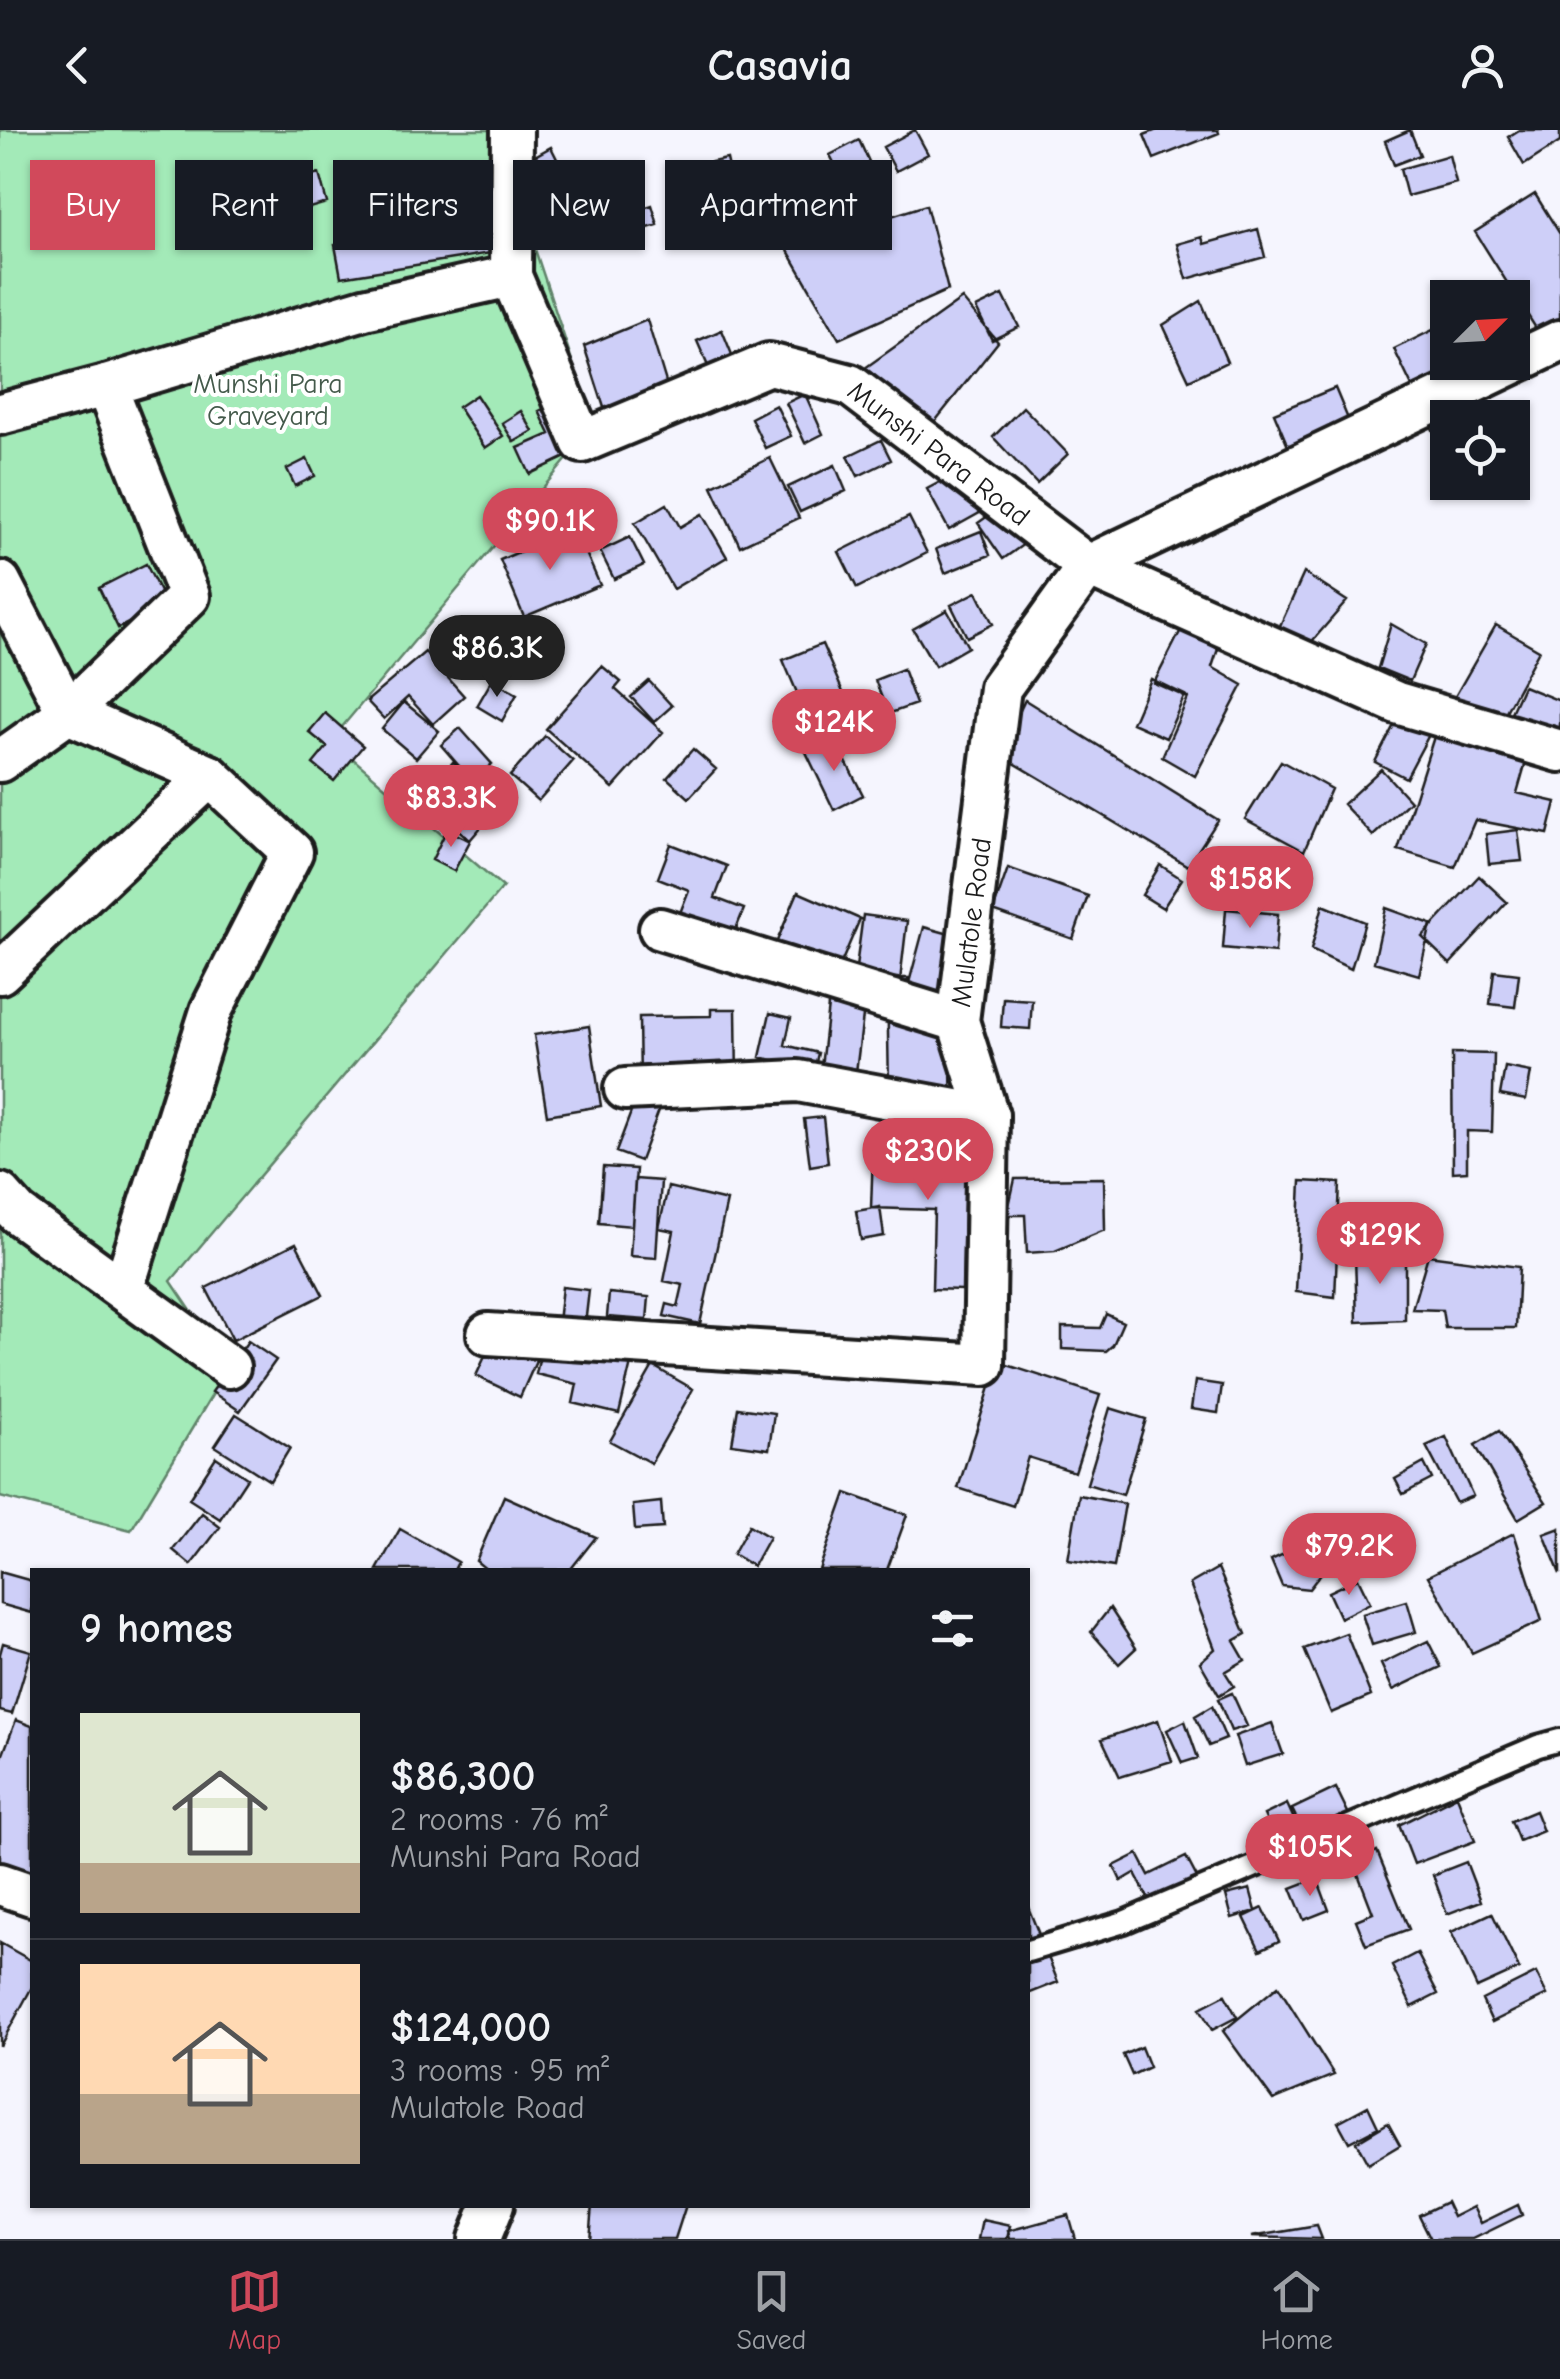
<!DOCTYPE html>
<html lang="en">
<head>
<meta charset="utf-8">
<style>
	:root { --surface:#171b24; --page:#242831; --text:#f1f3f6; --muted:#9ea1a6; --line:#363941; --accent:#d1495b }
	body { margin:0; font-family:"Comic Neue",sans-serif; background:var(--page); color:var(--text); height:100vh; display:flex; flex-direction:column; font-size:38px; white-space:nowrap }
	* { box-sizing:border-box; margin:0 }
	p { font-size:32px; color:var(--muted) }
	.icon { flex:none; width:55px; height:55px; fill:none; stroke:currentColor; stroke-width:2; stroke-linecap:round; stroke-linejoin:round }
	.map { position:relative; flex:1; overflow:hidden }
	.side { position:absolute; left:30px; top:1438px; width:1000px; height:640px; display:flex; flex-direction:column; background:var(--surface); border-radius:0px; box-shadow:0 2px 8px #0004 }
	.side>* { flex:none }
	.top-card { position:absolute; left:30px; top:30px; width:1000px; height:90px; display:flex; gap:20px }
	.needle { width:65px; rotate:66deg }
	.fabs { position:absolute; left:1430px; top:150px; display:grid; gap:20px }
	.fabs a { display:grid; place-items:center; width:100px; height:100px; border-radius:0px; background:var(--surface); box-shadow:0 2px 8px #0004; font-size:50px }
	.price { position:absolute; translate:-50% -85px; padding:0 22px; border-radius:35px; background:var(--accent); color:#fff; font-size:32px; line-height:65px; filter:drop-shadow(0 2px 5px #0008) }
	.price::after { content:''; position:absolute; left:50%; top:60px; width:30px; height:22px; margin-left:-15px; background:inherit; clip-path:polygon(0 0,100% 0,50% 100%) }
	.price.selected { background:#222; color:#fff }
	ul { padding:0; list-style:none }
	li { display:flex; align-items:center; gap:30px; height:250px; padding:0 50px }
	li+li { border-top:2px solid var(--line) }
	li span { display:grid; place-items:center; flex:none; width:280px; height:200px; border-radius:0px; color:#555 }
	li>.icon { margin-inline-start:auto }
	span .icon { width:120px; height:120px; fill:#fffc; stroke-width:1 }
	li b { font-size:42px }
	h2 { display:flex; justify-content:space-between; align-items:center; height:120px; padding:0 50px; font-size:42px }
	.tag { padding:0 35px; border-radius:0px; background:var(--surface); box-shadow:0 2px 8px #0004; font-size:35px; line-height:90px }
	.tag.selected { background:var(--accent); color:#fff }
	header { display:flex; justify-content:space-between; align-items:center; height:130px; padding:0 50px; background:var(--surface); font-size:45px; font-weight:700 }
	.tab-bar { display:flex; justify-content:space-around; align-items:center; height:140px; border-top:2px solid var(--line); background:var(--surface); font-size:28px; color:var(--muted) }
	.tab-bar a { display:grid; justify-items:center; gap:5px }
	.tab-bar .selected { color:var(--accent) }
	.map>svg:first-child { display:block }
</style>
</head>
<body>
<header><svg class="icon" aria-label="back" viewBox="0 0 24 24"><path d="M15 5l-7 7 7 7"/></svg>Casavia<svg class="icon" aria-label="person" viewBox="0 0 24 24"><circle cx="12" cy="8" r="4"/><path d="M4 21q1-7 8-7t8 7"/></svg></header>
<div class="map">
<svg width="1560" height="2109" viewBox="0 0 1560 2109">
	<rect width="100%" height="100%" fill="#f5f5fe"/>
	<filter id="ink" filterUnits="userSpaceOnUse"><feTurbulence type="fractalNoise" baseFrequency=".01" numOctaves="2"/><feDisplacementMap in="SourceGraphic" scale="20" xChannelSelector="R" yChannelSelector="G"/><feConvolveMatrix kernelMatrix="1 2 1 2 8 2 1 2 1" color-interpolation-filters="sRGB"/></filter>
	<g filter="url(#ink)">
		<path fill="#a3eab8" stroke="#60836a" stroke-width="2.5" d="M0 0H503V23L594 297 331 610 503 757 171 1151 229 1237 131 1400 0 1367Z"/>
		<path fill="#cecff8" stroke="#1c1c1c" stroke-width="2.5" d="M915 0 928 24 896 41 883 17Z
			M1157 0H1218L1219 3 1154 29 1144 5Z
			M1410 0 1420 25 1394 35 1385 11Z
			M1519 0H1560V12L1524 35 1508 7Z
			M859 10 870 34 842 48 830 25Z
			M551 17 563 41 545 51 533 27Z
			M1449 25 1456 53 1407 66 1400 39Z
			M727 29 735 65 711 70 702 34Z
			M319 44 327 73 274 88 265 59Z
			M590 50 600 71 587 78 577 57Z
			M705 53 707 71 685 73 682 56Z
			M1535 64 1560 104V202L1544 211 1475 102Z
			M652 75 658 95 625 105 619 86Z
			M926 75 948 160 839 209 787 119Z
			M497 89 503 121 341 147 335 115Z
			M1258 99 1265 127 1187 149 1177 114 1202 107 1204 114Z
			M1003 165 1019 197 992 210 976 178Z
			M962 169 998 212 933 294 865 238Z
			M1201 171 1227 232 1189 250 1163 195Z
			M647 190 669 262 608 290 584 216Z
			M722 200 735 232 711 243 697 211Z
			M1433 200 1473 284 1465 288H1448V296L1434 302 1394 219Z
			M1335 258 1361 320 1300 345 1274 283Z
			M579 262 602 310 530 344 518 318 550 304 539 281Z
			M805 264 823 304 805 313 786 273Z
			M476 265 503 306 485 318 458 277Z
			M776 275 791 306 765 318 751 288Z
			M1023 277 1068 324 1037 354 993 307Z
			M521 281 533 301 514 312 502 293Z
			M881 310 891 330 858 346 848 326Z
			M770 328 799 388 740 416 712 356Z
			M307 329 315 346 295 356 287 339Z
			M835 335 846 361 800 382 788 357Z
			M972 335 994 375 949 400 927 359Z
			M1019 364 1044 400 1003 429 978 393Z
			M667 374 680 397 702 384 727 427 673 459 635 393Z
			M909 387 927 423 857 458 839 422Z
			M575 398 600 455 524 487 500 430Z
			M981 401 990 425 945 443 936 419Z
			M630 407 644 435 614 449 600 421Z
			M146 434 166 474 118 498 99 458Z
			M1304 443 1347 471 1300 525 1273 511Z
			M977 462 993 494 967 507 951 475Z
			M947 480 968 517 935 536 913 499Z
			M1391 494 1426 514 1410 551 1378 538Z
			M1496 495 1539 520 1497 598 1445 584Z
			M1182 498 1218 519 1212 537 1243 555 1195 646 1162 627 1188 568 1154 553Z
			M822 514 852 583 813 600 783 530Z
			M425 522 464 566 433 594 408 567 384 589 367 571Z
			M602 536 621 552 615 559 663 602 613 658 546 599Z
			M903 539 916 574 888 584 875 550Z
			M1151 549 1185 565 1166 608 1132 593Z
			M492 550 517 564 502 591 477 576Z
			M649 551 672 576 654 592 631 567Z
			M1523 556 1560 571V617L1503 600Z
			M1408 568 1440 584 1406 648 1375 632Z
			M1025 570 1218 690 1188 736 999 624Z
			M404 572 439 601 416 628 382 599Z
			M325 583 363 616 334 651 313 634 327 617 309 602Z
			M1438 594 1527 628 1517 663 1556 672 1548 704 1475 690 1455 737 1398 720Z
			M460 598 492 634 472 651 441 615Z
			M545 606 573 631 538 671 510 646Z
			M834 608 863 665 834 680 806 622Z
			M693 619 716 639 689 668 667 648Z
			M1281 631 1331 659 1304 721 1245 689Z
			M453 632 476 651 456 674 482 696 470 710 452 694 446 701 416 676Z
			M1381 639 1410 671 1373 706 1343 674Z
			M447 699 470 711 454 741 432 730Z
			M1518 700 1522 731 1489 734 1486 704Z
			M671 714 727 736 715 768 744 779 732 809 678 788 689 760 658 748Z
			M1160 735 1182 749 1163 778 1142 765Z
			M1008 738 1088 766 1073 809 993 781Z
			M1479 746 1507 772 1450 834 1422 807Z
			M798 762 860 789 836 845 774 818Z
			M1323 775 1365 792 1351 839 1311 820Z
			M1386 778 1431 794 1419 845 1374 832Z
			M1226 779 1278 784 1275 823 1223 818Z
			M863 785 907 791 900 851 855 845Z
			M924 797 964 808 942 890 902 879Z
			M1494 841 1519 844 1515 877 1490 874Z
			M887 848H908V889H950L952 988H936L937 1013 890 1014Z
			M830 858 866 862 855 950 820 946Z
			M1003 868 1032 870 1030 899 1001 897Z
			M711 879H736L737 952 640 953 639 887 711 886Z
			M770 883 791 888 785 915 818 923 810 959 786 933 760 927Z
			M589 896 601 976 547 985 534 905Z
			M1452 923 1494 924 1492 1002 1467 1001V1041L1453 1042Z
			M1505 937 1531 942 1526 970 1500 965Z
			M637 966 661 975 640 1031 616 1022Z
			M823 987 828 1033 810 1036 804 989Z
			M873 1022 965 1025 962 1160 932 1159 934 1080 871 1078Z
			M603 1037 636 1039 632 1096 599 1093Z
			M1104 1048 1105 1100 1055 1121 1027 1123 1025 1085H1007L1015 1049Z
			M635 1049 661 1051 656 1128 630 1126Z
			M1301 1051 1340 1053 1335 1167 1296 1162Z
			M668 1057 727 1071 700 1194 664 1186 667 1174 678 1177 683 1155 664 1151 674 1101 659 1098Z
			M880 1077 884 1106 861 1110 856 1081Z
			M296 1113 323 1165 233 1210 206 1158Z
			M1405 1123V1190L1357 1192 1355 1125Z
			M1428 1125 1519 1137 1516 1198H1445L1442 1180 1412 1179Z
			M562 1157 589 1160 585 1195 558 1192Z
			M609 1163 649 1167 647 1190 607 1187Z
			M1106 1184 1123 1192 1113 1215 1106 1221 1062 1219V1197L1100 1198Z
			M544 1208 632 1229 619 1284 573 1273 577 1254 536 1244Z
			M493 1209 537 1229 520 1267 476 1246Z
			M248 1211 276 1230 240 1281 212 1262Z
			M998 1232 1100 1265 1075 1342 1028 1327 1013 1376 958 1358Z
			M653 1236 693 1259 651 1333 610 1311Z
			M1195 1251 1222 1255 1218 1283 1191 1279Z
			M738 1278 774 1283 769 1319 732 1314Z
			M1110 1278 1146 1289 1123 1365 1087 1354Z
			M236 1284 290 1318 270 1351 215 1316Z
			M1499 1301 1546 1372 1518 1389 1475 1315Z
			M1446 1307 1473 1366 1456 1373 1426 1316Z
			M216 1327 247 1348 220 1389 189 1369Z
			M1424 1333 1432 1349 1403 1364 1395 1349Z
			M846 1363 907 1385 887 1440H819Z
			M1079 1365 1125 1374 1114 1437 1068 1430Z
			M504 1366 596 1407 570 1440H487L476 1431Z
			M661 1372 663 1398 635 1400 633 1375Z
			M202 1383 220 1397 191 1435 173 1420Z
			M1352 1391 1369 1429 1347 1439 1337 1423 1309 1459 1282 1456 1271 1430Z
			M749 1395 769 1407 753 1436 733 1424Z
			M1560 1398V1444L1544 1404Z
			M400 1399 458 1432 454 1440H377Z
			M1514 1403 1542 1491 1472 1523 1428 1446Z
			M1218 1438 1246 1504 1234 1511 1245 1530 1225 1542 1234 1556 1219 1565 1200 1532 1215 1519 1190 1454Z
			M0 1442 32 1451V1483L0 1474Z
			M1358 1448 1370 1473 1340 1488 1328 1462Z
			M1407 1471 1416 1502 1372 1515 1362 1484Z
			M1110 1478 1136 1518 1119 1534 1091 1502Z
			M1346 1503 1371 1566 1331 1583 1304 1519Z
			M1428 1511 1441 1537 1393 1560 1381 1534Z
			M3 1513 31 1521 12 1584 0 1581V1524Z
			M1232 1563 1247 1596 1231 1601 1218 1569Z
			M1212 1576 1226 1609 1209 1616 1195 1586Z
			M16 1590 32 1596V1761L0 1748V1632Z
			M1158 1590 1172 1631 1120 1647 1102 1609Z
			M1185 1591 1198 1628 1182 1633 1167 1600Z
			M1272 1593 1283 1624 1245 1636 1235 1606Z
			M1336 1658 1356 1699 1312 1720 1292 1679Z
			M1457 1666 1475 1711 1414 1734 1399 1695Z
			M1287 1674 1304 1711 1281 1721 1264 1685Z
			M1535 1681 1543 1701 1519 1711 1511 1691Z
			M1377 1721 1409 1799 1366 1815 1356 1790 1373 1783 1353 1731Z
			M1138 1724 1149 1745 1186 1727 1203 1759 1156 1783 1135 1743 1121 1751 1114 1736Z
			M1466 1732 1481 1771 1447 1784 1433 1745Z
			M1317 1748 1329 1780 1304 1790 1291 1758Z
			M1250 1759 1256 1781 1232 1788 1226 1765Z
			M1028 1777 1058 1852 1028 1864Z
			M1263 1778 1279 1811 1260 1820 1244 1787Z
			M1492 1783 1519 1839 1477 1858 1451 1802Z
			M0 1813 32 1831V1857L0 1916Z
			M1417 1823 1438 1864 1412 1877 1392 1836Z
			M1536 1843 1547 1865 1492 1892 1482 1870Z
			M1278 1856 1334 1945 1273 1970 1223 1901Z
			M1225 1865 1237 1887 1212 1900 1200 1878Z
			M1141 1917 1149 1937 1132 1945 1123 1925Z
			M1368 1976 1378 1997 1349 2012 1338 1992Z
			M1388 1993 1400 2015 1368 2034 1356 2012Z
			M1446 2072 1453 2087 1473 2077 1481 2093 1518 2075 1522 2085 1473 2109H1431L1419 2085Z
			M592 2075H686L675 2109H589Z
			M1068 2085 1075 2109H1011L1009 2101Z
			M983 2090 1011 2096 1008 2109H979Z
			M1317 2096 1322 2109 1251 2107Z"/>
		<g fill="none" stroke-linecap="round" stroke-linejoin="round">
			<g stroke="#1c1c1c" stroke-width="28">
				<path id="service" d="M1028 1821 1124 1792 1538 1616 1560 1610"/>
			</g>
			<g stroke="#1c1c1c" stroke-width="48">
				<g id="minor">
					<path id="s1" d="M512 0 511 146 582 312 769 234 850 255 1088 436 1397 573 1560 621"/>
					<path d="M0 284 106 256 364 179 511 146"/>
					<path d="M0 452 68 583 210 646 292 722 211 881 123 1159"/>
					<path d="M0 631 68 583 189 466 106 256"/>
					<path d="M660 799 958 891"/>
					<path d="M0 843 210 646"/>
					<path d="M625 959 798 951 988 986"/>
					<path d="M0 1064 18 1084 229 1237"/>
					<path id="s2" d="M488 1204 984 1235 988 986 958 891 1000 558 1088 436 1560 211"/>
					<path d="M0 1754 32 1765"/>
					<path d="M479 2109 493 2075"/>
				</g>
			</g>
			<use href="#service" stroke="#fff" stroke-width="20"/>
			<use href="#minor" stroke="#fff" stroke-width="40"/>
		</g>
	</g>
	<g text-anchor="middle" stroke-width="8" stroke-linejoin="round" paint-order="stroke">
		<g font-size="28" fill="#445a4b" stroke="#fff">
			<text x="268" y="263">Munshi Para<tspan x="268" dy="32">Graveyard</tspan></text>
		</g>
		<g font-size="28" fill="#1c1c1c" stroke="#fff">
			<text dy="10" stroke="none"><textPath href="#s1" startOffset="725">Munshi Para Road</textPath></text>
			<text dy="10" stroke="none"><textPath href="#s2" startOffset="945">Mulatole Road</textPath></text>
		</g>
	</g>
</svg>
<div class="fabs">
<a><svg class="needle" viewBox="-14 -14 28 28"><path d="M0-13l5 13h-10z" fill="#e53935"/><path d="M0 13l5-13h-10z" fill="#9ea1a6"/></svg></a>
<a><svg class="icon" aria-label="locate" viewBox="0 0 24 24"><circle cx="12" cy="12" r="6"/><path d="M12 2v4M12 18v4M2 12h4M18 12h4"/></svg></a>
</div>
<b class="price" style="left:550px;top:443px">$90.1K</b>
<b class="price selected" style="left:497px;top:570px">$86.3K</b>
<b class="price" style="left:834px;top:644px">$124K</b>
<b class="price" style="left:451px;top:720px">$83.3K</b>
<b class="price" style="left:1250px;top:801px">$158K</b>
<b class="price" style="left:928px;top:1073px">$230K</b>
<b class="price" style="left:1380px;top:1157px">$129K</b>
<b class="price" style="left:1349px;top:1468px">$79.2K</b>
<b class="price" style="left:1310px;top:1769px">$105K</b>
<div class="top-card">
<a class="tag selected">Buy</a>
<a class="tag">Rent</a>
<a class="tag">Filters</a>
<a class="tag">New</a>
<a class="tag">Apartment</a>
</div>
<section class="side">
<h2>9 homes<svg class="icon" aria-label="filters" viewBox="0 0 24 24"><path d="M4 7h16M4 17h16"/><circle cx="9" cy="7" r="2"/><circle cx="15" cy="17" r="2"/></svg></h2>
<ul>
<li><span style="background:linear-gradient(#dfe7d0 75%,#b9a48a 0)"><svg class="icon" aria-label="home" viewBox="0 0 24 24"><path d="M3 11l9-7 9 7M6 9v11h12V9"/></svg></span><div><b>$86,300</b><p>2 rooms · 76 m²</p><p>Munshi Para Road</p></div></li>
<li><span style="background:linear-gradient(#ffd9b3 65%,#b9a48a 0)"><svg class="icon" aria-label="home" viewBox="0 0 24 24"><path d="M3 11l9-7 9 7M6 9v11h12V9"/></svg></span><div><b>$124,000</b><p>3 rooms · 95 m²</p><p>Mulatole Road</p></div></li>
</ul>
</section>
</div>
<nav class="tab-bar">
<a class="selected"><svg class="icon" aria-label="map" viewBox="0 0 24 24"><path d="M3 6l6-2 6 2 6-2v14l-6 2-6-2-6 2zM9 4v14M15 6v14"/></svg>Map</a>
<a><svg class="icon" aria-label="saved" viewBox="0 0 24 24"><path d="M7 4h10v16l-5-4-5 4z"/></svg>Saved</a>
<a><svg class="icon" aria-label="home" viewBox="0 0 24 24"><path d="M3 11l9-7 9 7M6 9v11h12V9"/></svg>Home</a>
</nav>
</body>
</html>
